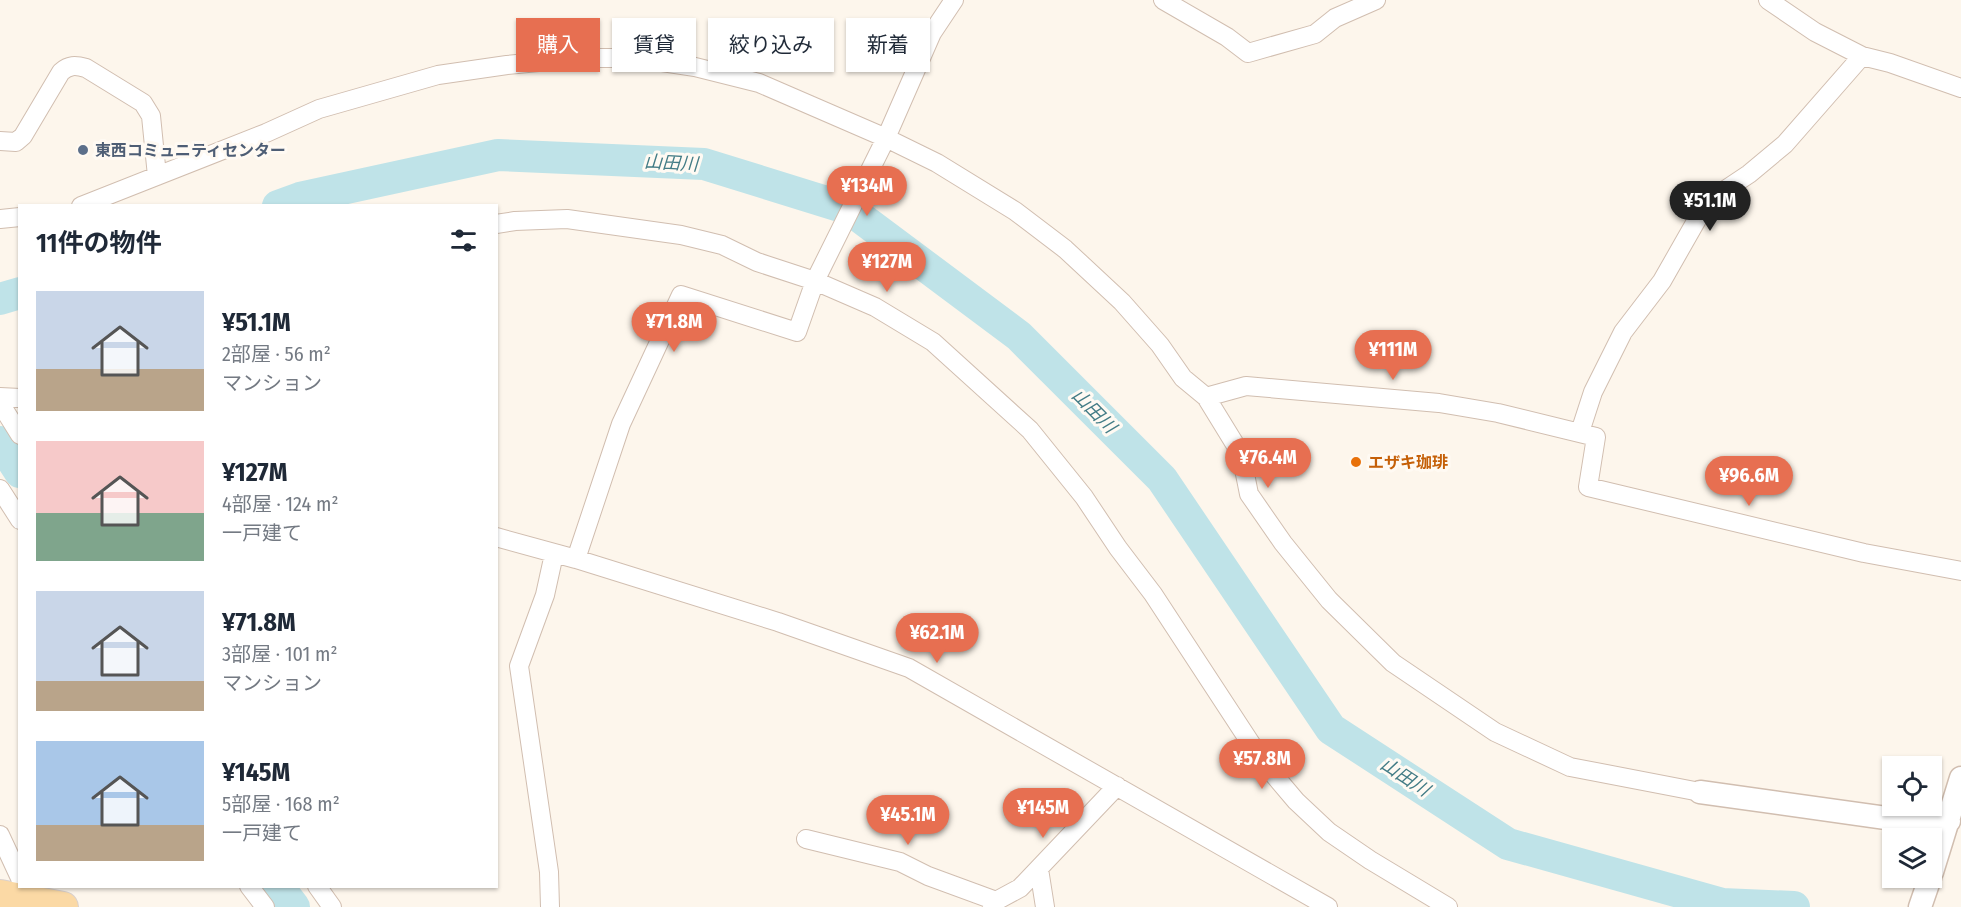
<!DOCTYPE html>
<html lang="ja">
<head>
<meta charset="utf-8">
<style>
	:root { --surface:#fff; --page:#f6f6f7; --text:#1f2937; --muted:#747a83; --accent:#e76f51 }
	body { margin:0; font-family:"Fira Sans Condensed","Noto Sans JP",sans-serif; background:var(--page); color:var(--text); height:100vh; display:flex; flex-direction:column; font-size:22px; white-space:nowrap }
	* { box-sizing:border-box; margin:0 }
	p { font-size:20px; color:var(--muted) }
	.icon { flex:none; width:33px; height:33px; fill:none; stroke:currentColor; stroke-width:2; stroke-linecap:round; stroke-linejoin:round }
	.map { position:relative; flex:1; overflow:hidden }
	.details { position:absolute; left:18px; top:204px; width:480px; height:684px; display:flex; flex-direction:column; background:var(--surface); border-radius:0px; box-shadow:0 2px 4px #0004 }
	.details>* { flex:none }
	.guide { position:absolute; left:516px; top:18px; width:570px; height:54px; display:flex; gap:12px }
	.buttons { position:absolute; left:1882px; top:756px; display:grid; gap:12px }
	.buttons a { display:grid; place-items:center; width:60px; height:60px; border-radius:0px; background:var(--surface); box-shadow:0 2px 4px #0004; font-size:30px }
	.price { position:absolute; translate:-50% -51px; padding:0 14px; border-radius:21px; background:var(--accent); color:#fff; font-size:20px; line-height:39px; filter:drop-shadow(0 2px 3px #0008) }
	.price::after { content:''; position:absolute; left:50%; top:36px; width:18px; height:14px; margin-left:-9px; background:inherit; clip-path:polygon(0 0,100% 0,50% 100%) }
	.price.current { background:#222; color:#fff }
	ul { padding:0; list-style:none }
	li { display:flex; align-items:center; gap:18px; height:150px; padding:0 18px }
	li span { display:grid; place-items:center; flex:none; width:168px; height:120px; border-radius:0px; color:#555 }
	li>.icon { margin-inline-start:auto }
	span .icon { width:72px; height:72px; fill:#fffc; stroke-width:1 }
	li b { font-size:26px }
	h2 { display:flex; justify-content:space-between; align-items:center; height:72px; padding:0 18px; font-size:26px }
	.tag { padding:0 21px; border-radius:0px; background:var(--surface); box-shadow:0 2px 4px #0004; font-size:21px; line-height:54px }
	.tag.current { background:var(--accent); color:#fff }
	.map>svg:first-child { display:block }
</style>
</head>
<body>
<div class="map">
<svg width="1961" height="907" viewBox="0 0 1961 907">
	<rect width="100%" height="100%" fill="#fdf6ec"/>
	<g fill="none" stroke-linecap="round" stroke-linejoin="round">
		<path stroke="#bfe3e8" stroke-width="32" d="M278 206 300 198 498 155 704 164 849 209 1019 336 1162 479 1331 729 1508 844 1722 904 1794 907
			M0 299 20 293
			M0 442 20 472
			M278 886 294 907"/>
		<g stroke="#d1beb0" stroke-width="20">
			<path id="minor" d="M1163 0 1227 37 1248 53 1315 34 1335 18 1376 0
				M1768 0 1815 32 1862 56 1890 63 1961 88
				M0 141 16 142 23 136 61 72C69 65 75 65 86 68L143 103 151 116 157 176
				M81 206 266 133 319 109 438 75 507 65 580 58H636L695 67 759 83 886 138 937 163 1015 211 1065 249 1122 302 1160 345 1183 378 1206 397 1241 454 1249 494 1283 543 1329 600 1393 663 1495 732 1570 767 1700 792
				M0 219 20 217
				M496 224 515 221 567 219 681 235 722 245 757 262 815 281 875 307 933 342 1030 430 1084 497 1118 548 1153 594 1263 762 1296 801 1329 832 1370 860 1448 907
				M0 397 20 398
				M1206 397 1246 386 1439 403 1498 413 1596 437 1588 487 1864 553 1961 571
				M0 403 20 435
				M1580 432 1593 392 1623 332 1662 281 1707 202 1749 174 1785 144 1862 56
				M0 489 20 520
				M496 537 576 559 778 622 909 668 1328 907
				M576 559 621 424 681 295 797 332 815 281 886 138 932 33 954 0
				M0 835 20 878
				M806 839 900 862 928 876 996 901
				M1039 869 1045 907
				M249 886 265 907
				M317 886 332 907
				M550 907 549 872 519 666 545 595 554 554
				M992 907 996 901 1020 888 1117 786"/>
		</g>
		<g stroke="#d1beb0" stroke-width="25">
			<path id="tertiary" d="M1700 792 1886 818 1949 821
				M1932 872 1961 778
				M1920 907 1930 878"/>
		</g>
		<g stroke="#dad1cd" stroke-width="32">
			<path id="primary" d="M0 895 63 907"/>
		</g>
		<use href="#minor" stroke="#fff" stroke-width="18"/>
		<use href="#tertiary" stroke="#fff" stroke-width="22"/>
		<use href="#primary" stroke="#fbd9a5" stroke-width="30"/>
	</g>
	<circle fill="#5c6f8a" stroke="#fffaf3" stroke-width="2" cx="83" cy="150" r="6"/>
	<circle fill="#e8710a" stroke="#fffaf3" stroke-width="2" cx="1356" cy="462" r="6"/>
	<g text-anchor="middle" stroke-width="6" stroke-linejoin="round" paint-order="stroke">
		<g font-size="16" font-weight="bold" fill="#4e5e75" stroke="#fffaf3" text-anchor="start">
			<text x="95" y="156">東西コミュニティセンター</text>
		</g>
		<g font-size="16" font-weight="bold" fill="#c56008" stroke="#fffaf3" text-anchor="start">
			<text x="1368" y="468">エザキ珈琲</text>
		</g>
		<g font-size="18" font-style="italic" fill="#437c86" stroke="#fffaf3">
			<text transform="translate(671 163) rotate(3)" y="6">山田川</text>
			<text transform="translate(1094 411) rotate(45)" y="6">山田川</text>
			<text transform="translate(1405 777) rotate(33)" y="6">山田川</text>
		</g>
	</g>
</svg>
<div class="buttons">
<a><svg class="icon" aria-label="locate" viewBox="0 0 24 24"><circle cx="12" cy="12" r="6"/><path d="M12 2v4M12 18v4M2 12h4M18 12h4"/></svg></a>
<a><svg class="icon" aria-label="layers" viewBox="0 0 24 24"><path d="M12 4l9 5-9 5-9-5zM3 14l9 5 9-5"/></svg></a>
</div>
<b class="price" style="left:867px;top:217px">¥134M</b>
<b class="price current" style="left:1710px;top:232px">¥51.1M</b>
<b class="price" style="left:887px;top:293px">¥127M</b>
<b class="price" style="left:674px;top:353px">¥71.8M</b>
<b class="price" style="left:1393px;top:381px">¥111M</b>
<b class="price" style="left:1268px;top:489px">¥76.4M</b>
<b class="price" style="left:1749px;top:507px">¥96.6M</b>
<b class="price" style="left:937px;top:664px">¥62.1M</b>
<b class="price" style="left:1262px;top:790px">¥57.8M</b>
<b class="price" style="left:1043px;top:839px">¥145M</b>
<b class="price" style="left:908px;top:846px">¥45.1M</b>
<div class="guide">
<a class="tag current">購入</a>
<a class="tag">賃貸</a>
<a class="tag">絞り込み</a>
<a class="tag">新着</a>
</div>
<section class="details">
<h2>11件の物件<svg class="icon" aria-label="filters" viewBox="0 0 24 24"><path d="M4 7h16M4 17h16"/><circle cx="9" cy="7" r="2"/><circle cx="15" cy="17" r="2"/></svg></h2>
<ul>
<li><span style="background:linear-gradient(#c9d6e8 65%,#b9a48a 0)"><svg class="icon" aria-label="home" viewBox="0 0 24 24"><path d="M3 11l9-7 9 7M6 9v11h12V9"/></svg></span><div><b>¥51.1M</b><p>2部屋 · 56 m²</p><p>マンション</p></div></li>
<li><span style="background:linear-gradient(#f6c9c9 60%,#7fa58c 0)"><svg class="icon" aria-label="home" viewBox="0 0 24 24"><path d="M3 11l9-7 9 7M6 9v11h12V9"/></svg></span><div><b>¥127M</b><p>4部屋 · 124 m²</p><p>一戸建て</p></div></li>
<li><span style="background:linear-gradient(#c9d6e8 75%,#b9a48a 0)"><svg class="icon" aria-label="home" viewBox="0 0 24 24"><path d="M3 11l9-7 9 7M6 9v11h12V9"/></svg></span><div><b>¥71.8M</b><p>3部屋 · 101 m²</p><p>マンション</p></div></li>
<li><span style="background:linear-gradient(#a9c7e8 70%,#b9a48a 0)"><svg class="icon" aria-label="home" viewBox="0 0 24 24"><path d="M3 11l9-7 9 7M6 9v11h12V9"/></svg></span><div><b>¥145M</b><p>5部屋 · 168 m²</p><p>一戸建て</p></div></li>
</ul>
</section>
</div>
</body>
</html>
